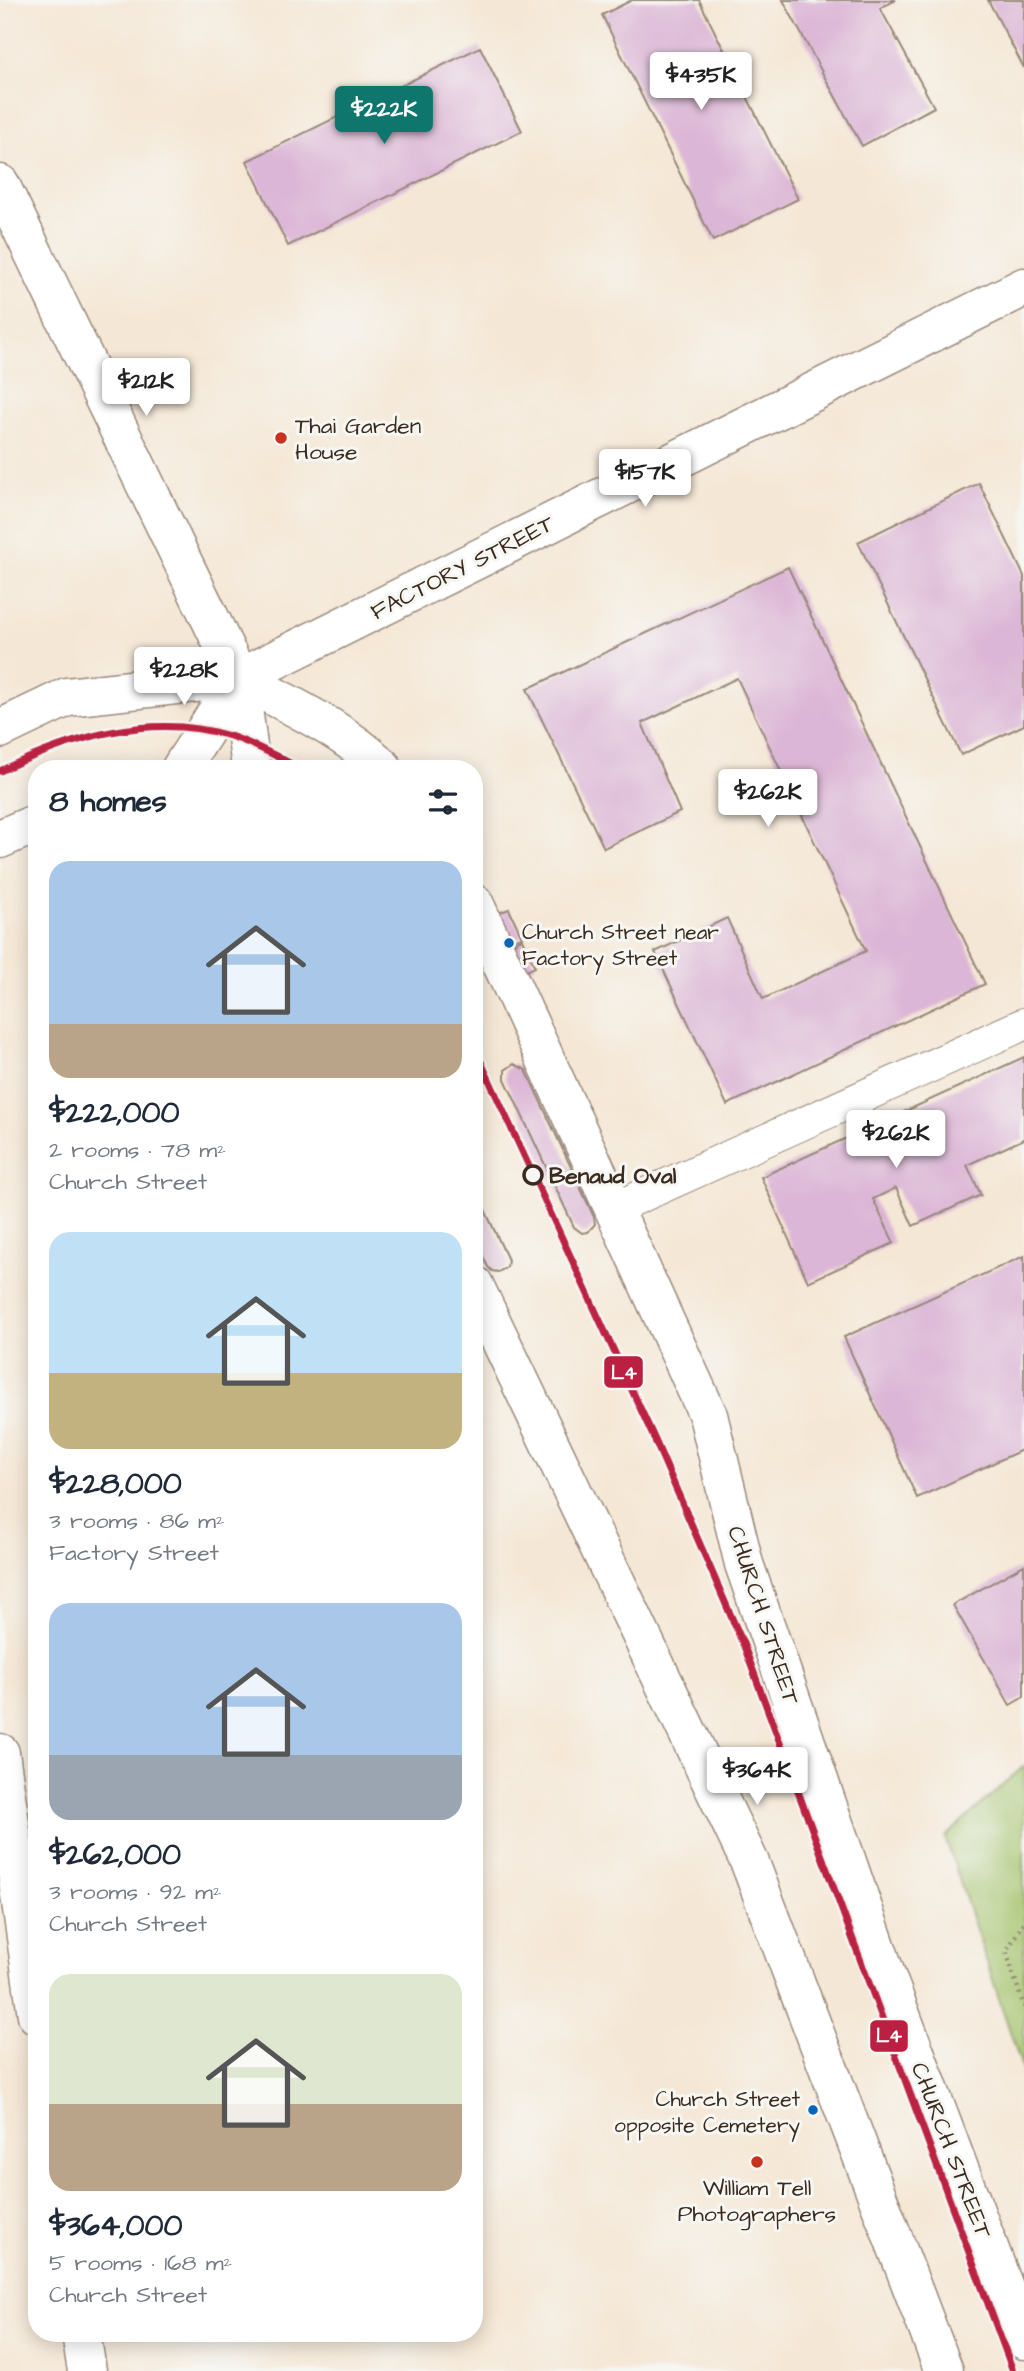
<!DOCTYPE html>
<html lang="en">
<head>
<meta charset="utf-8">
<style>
	:root { --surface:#fff; --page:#f6f6f7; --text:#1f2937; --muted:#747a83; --accent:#0f766e }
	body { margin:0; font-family:"Architects Daughter",sans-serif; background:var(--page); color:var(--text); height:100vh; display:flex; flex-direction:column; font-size:26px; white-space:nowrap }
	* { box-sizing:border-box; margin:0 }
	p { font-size:23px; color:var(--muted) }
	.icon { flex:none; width:38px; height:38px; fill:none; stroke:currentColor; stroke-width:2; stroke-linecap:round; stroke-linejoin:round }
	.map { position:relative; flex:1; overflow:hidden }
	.sheet { position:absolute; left:28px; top:760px; width:455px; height:1582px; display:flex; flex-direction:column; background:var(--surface); border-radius:28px; box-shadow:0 4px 18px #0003 }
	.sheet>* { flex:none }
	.price { position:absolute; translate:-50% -60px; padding:0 16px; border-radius:7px; background:#fff; color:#222; font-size:23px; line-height:46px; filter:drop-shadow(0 2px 4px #0008) }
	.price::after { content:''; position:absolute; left:50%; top:42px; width:21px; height:16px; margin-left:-10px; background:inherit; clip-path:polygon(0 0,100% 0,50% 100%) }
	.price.selected { background:var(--accent); color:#fff }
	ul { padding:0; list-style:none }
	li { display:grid; align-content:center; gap:14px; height:371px; padding:0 21px }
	li span { display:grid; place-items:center; height:217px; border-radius:21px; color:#555 }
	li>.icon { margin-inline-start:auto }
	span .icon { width:126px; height:126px; fill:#fffc; stroke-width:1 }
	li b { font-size:30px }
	h2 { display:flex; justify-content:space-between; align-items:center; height:84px; padding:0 21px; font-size:30px }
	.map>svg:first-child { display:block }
</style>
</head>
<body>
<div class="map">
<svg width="1024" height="2371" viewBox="0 0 1024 2371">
	<rect width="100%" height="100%" fill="#f6f6f2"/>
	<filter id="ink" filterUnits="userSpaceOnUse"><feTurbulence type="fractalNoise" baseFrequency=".0143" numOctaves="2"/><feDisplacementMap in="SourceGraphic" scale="14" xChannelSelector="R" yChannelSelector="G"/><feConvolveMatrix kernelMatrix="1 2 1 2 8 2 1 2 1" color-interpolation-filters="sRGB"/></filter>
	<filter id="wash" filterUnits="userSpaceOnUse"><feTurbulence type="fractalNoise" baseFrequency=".00686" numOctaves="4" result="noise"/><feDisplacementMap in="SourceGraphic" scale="28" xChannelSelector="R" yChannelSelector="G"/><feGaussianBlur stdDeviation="1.57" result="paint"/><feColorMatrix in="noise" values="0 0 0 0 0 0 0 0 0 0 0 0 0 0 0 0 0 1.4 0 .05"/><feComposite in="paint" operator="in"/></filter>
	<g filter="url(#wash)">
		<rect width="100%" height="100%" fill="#f5e7d5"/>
		<path fill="#a3c26a" stroke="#6f7644" stroke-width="2" d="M1024 1766V2073L945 1837Z"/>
		<g id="blocks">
			<path fill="#dcb6d6" d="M632 0H699L798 199 713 241 602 15Z
				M783 0H896L880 8 934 107 862 146Z
				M988 0H1024V68Z
				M480 47 522 131 288 246 247 161Z
				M979 483 1024 576V725L961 755 858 542Z
				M788 567 985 984 727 1105 655 952 727 918 763 999 866 951 737 678 642 723 680 812 604 848 527 689Z
				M509 909 522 937 509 942 495 914Z
				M522 939 535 967 522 973 510 945Z
				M1024 1057V1139L967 1165 981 1195 913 1226 896 1188 873 1199 894 1243 808 1282 761 1177Z
				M514 1064 526 1070 594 1217 595 1224 588 1232 582 1233 574 1227 505 1079V1070Z
				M474 1186 508 1260 507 1267 498 1272 492 1271 488 1267 474 1238Z
				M1024 1256V1449L917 1498 844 1337Z
				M1024 1565V1697L1010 1705 953 1605Z"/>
		</g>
	</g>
	<g filter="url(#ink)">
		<use href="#blocks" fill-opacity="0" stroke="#98887a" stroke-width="2"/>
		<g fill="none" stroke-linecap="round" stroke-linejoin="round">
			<g stroke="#98887a" stroke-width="34">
				<path id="service" d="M615 1208 1024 1024"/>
			</g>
			<g stroke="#98887a" stroke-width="41">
				<path id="minor" d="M0 184 239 678 251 768
					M239 678C289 705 342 728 383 768
					M0 729 67 697 239 678 1024 287
					M181 768 239 678
					M0 839 37 823
					M474 903 708 1415 744 1564 782 1673 888 1981 1024 2340
					M474 1285 750 1863 944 2371
					M0 1753 37 2015
					M81 2333 87 2371"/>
			</g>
			<path stroke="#98887a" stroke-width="4.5" stroke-dasharray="2 5" stroke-linecap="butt" d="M1024 1923 1006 1951 1024 2007"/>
			<use href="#service" stroke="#fff" stroke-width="32"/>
			<use href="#minor" stroke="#fff" stroke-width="38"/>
			<g stroke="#f6f6f2" stroke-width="12">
				<path id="rail-1" d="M0 771C71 737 152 712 230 736 254 744 277 756 299 768
					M474 1047 654 1438 744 1646 1013 2371"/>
			</g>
			<use href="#rail-1" stroke="#bb2043" stroke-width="7"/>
		</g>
	</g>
	<g fill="#c8321e" stroke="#f6f6f2" stroke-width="2.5">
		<circle cx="281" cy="438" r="7"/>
		<circle cx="757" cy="2162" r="7"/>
	</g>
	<g fill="#0065bd" stroke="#f6f6f2" stroke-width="2.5">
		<circle cx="509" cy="943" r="6"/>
		<circle cx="813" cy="2110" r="6"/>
	</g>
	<circle fill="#f6f6f2" stroke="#3b2a1e" stroke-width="3.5" cx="533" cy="1175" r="9"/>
	<g text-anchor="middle" stroke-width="6" stroke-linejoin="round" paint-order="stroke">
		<g font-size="21" fill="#3b2a1e" stroke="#f6f6f2" text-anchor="start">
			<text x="522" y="939">Church Street near<tspan x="522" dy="26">Factory Street</tspan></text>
			<text x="800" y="2106" text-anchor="end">Church Street<tspan x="800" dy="26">opposite Cemetery</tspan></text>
		</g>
		<g font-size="23" fill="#3b2a1e" stroke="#f6f6f2" text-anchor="start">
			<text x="295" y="433">Thai Garden<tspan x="295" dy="26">House</tspan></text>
			<text x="757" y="2195" text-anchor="middle">William Tell<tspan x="757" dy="26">Photographers</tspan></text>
		</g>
		<g font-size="23" fill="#3b2a1e" stroke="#f6f6f2">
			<text transform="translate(462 567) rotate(-27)" y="8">FACTORY STREET</text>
			<text transform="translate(764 1615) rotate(72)" y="8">CHURCH STREET</text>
			<text transform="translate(952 2150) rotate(69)" y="8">CHURCH STREET</text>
		</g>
		<g font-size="23" font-weight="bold" fill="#3b2a1e" stroke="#f6f6f2" text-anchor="start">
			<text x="549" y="1183">Benaud Oval</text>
		</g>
	</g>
	<g stroke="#f6f6f2" stroke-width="2.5">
		<rect x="603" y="1355" width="41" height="34" rx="7" fill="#bb2043"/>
		<rect x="869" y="2019" width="40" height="34" rx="7" fill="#bb2043"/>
	</g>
	<g font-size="19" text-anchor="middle" font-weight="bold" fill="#fff">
		<text x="624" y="1379">L4</text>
		<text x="889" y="2042">L4</text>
	</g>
</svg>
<b class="price" style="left:701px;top:112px">$435K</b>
<b class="price selected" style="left:384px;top:146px">$222K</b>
<b class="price" style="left:146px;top:418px">$212K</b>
<b class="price" style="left:645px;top:509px">$157K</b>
<b class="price" style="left:184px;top:707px">$228K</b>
<b class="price" style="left:768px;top:829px">$262K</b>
<b class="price" style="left:896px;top:1170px">$262K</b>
<b class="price" style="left:757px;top:1807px">$364K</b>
<section class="sheet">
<h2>8 homes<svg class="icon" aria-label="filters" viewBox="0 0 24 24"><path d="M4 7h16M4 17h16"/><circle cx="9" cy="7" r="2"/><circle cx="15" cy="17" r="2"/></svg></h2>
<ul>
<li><span style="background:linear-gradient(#a9c7e8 75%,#b9a48a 0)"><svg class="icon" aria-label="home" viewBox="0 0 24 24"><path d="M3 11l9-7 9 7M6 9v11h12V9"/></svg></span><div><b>$222,000</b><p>2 rooms · 78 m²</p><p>Church Street</p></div></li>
<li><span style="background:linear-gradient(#bfe0f5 65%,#c2b280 0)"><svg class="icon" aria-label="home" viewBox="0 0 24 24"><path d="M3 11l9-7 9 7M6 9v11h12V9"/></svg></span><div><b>$228,000</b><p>3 rooms · 86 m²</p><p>Factory Street</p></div></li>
<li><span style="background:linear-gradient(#a9c7e8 70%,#9aa5b1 0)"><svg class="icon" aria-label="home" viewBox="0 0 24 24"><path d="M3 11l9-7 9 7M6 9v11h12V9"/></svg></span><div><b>$262,000</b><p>3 rooms · 92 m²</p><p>Church Street</p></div></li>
<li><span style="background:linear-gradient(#dfe7d0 60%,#b9a48a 0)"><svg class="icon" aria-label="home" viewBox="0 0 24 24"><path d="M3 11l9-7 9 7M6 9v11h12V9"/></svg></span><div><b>$364,000</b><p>5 rooms · 168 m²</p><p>Church Street</p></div></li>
</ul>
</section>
</div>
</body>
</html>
